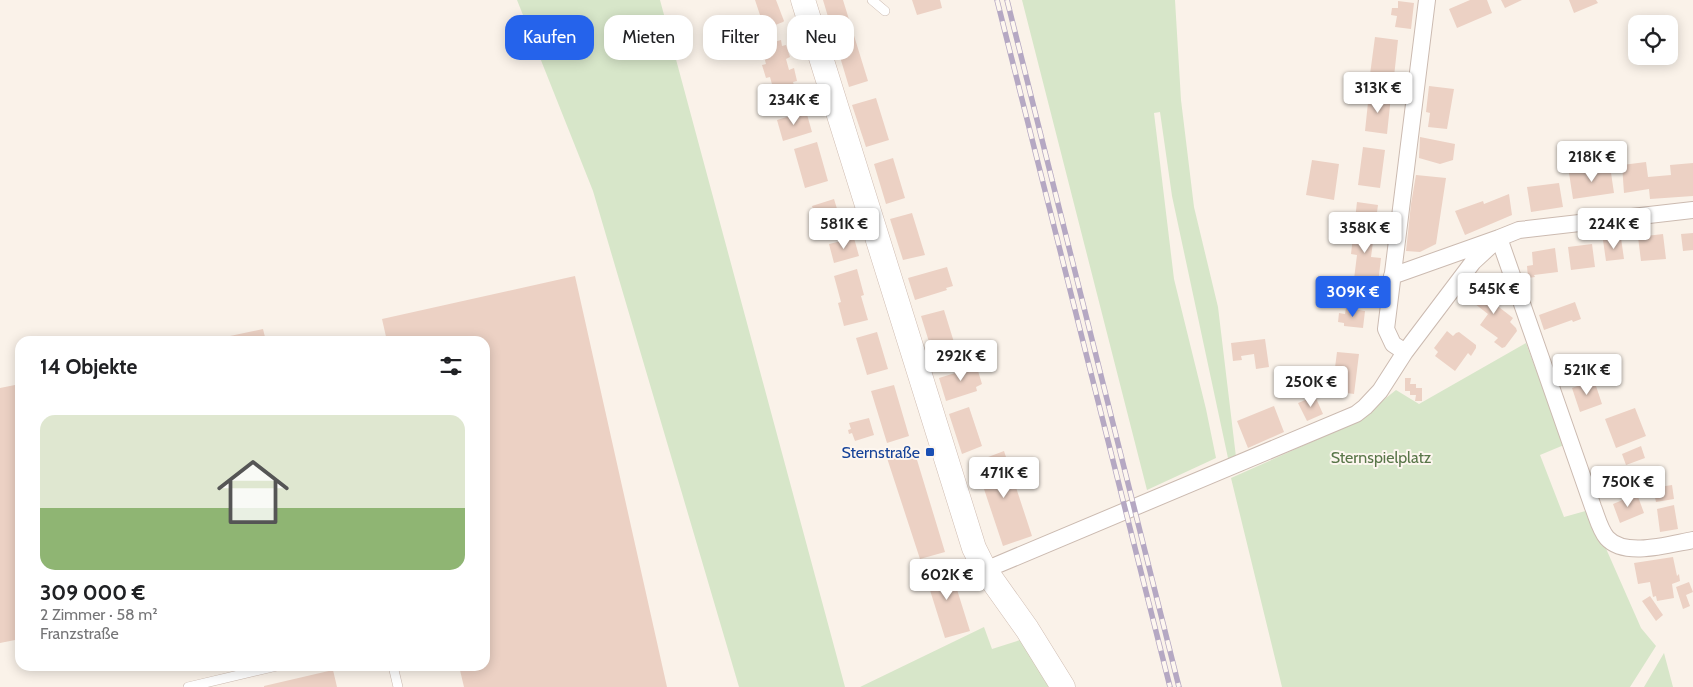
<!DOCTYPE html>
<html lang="de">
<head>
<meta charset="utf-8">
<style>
	:root { --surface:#fff; --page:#f6f6f6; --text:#202124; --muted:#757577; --line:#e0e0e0; --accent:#2563eb }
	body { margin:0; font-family:Cabin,sans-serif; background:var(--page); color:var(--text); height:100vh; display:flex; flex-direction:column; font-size:19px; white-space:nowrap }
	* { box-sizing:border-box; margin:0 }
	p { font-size:16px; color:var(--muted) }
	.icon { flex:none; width:28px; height:28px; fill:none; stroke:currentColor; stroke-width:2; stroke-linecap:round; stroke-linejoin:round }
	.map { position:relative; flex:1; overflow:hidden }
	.details { position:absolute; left:15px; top:336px; width:475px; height:335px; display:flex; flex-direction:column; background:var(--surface); border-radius:15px; box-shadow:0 2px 12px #0003 }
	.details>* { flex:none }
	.banner { position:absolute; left:505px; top:15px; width:475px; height:45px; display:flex; gap:10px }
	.controls { position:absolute; left:1628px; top:15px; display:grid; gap:10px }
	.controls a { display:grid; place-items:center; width:50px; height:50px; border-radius:10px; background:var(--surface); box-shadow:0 2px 12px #0003; font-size:25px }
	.price { position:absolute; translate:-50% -42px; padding:0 11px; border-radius:5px; background:#fff; color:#222; font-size:16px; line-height:32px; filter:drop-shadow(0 1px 2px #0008) }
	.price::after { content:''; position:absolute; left:50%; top:30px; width:15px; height:11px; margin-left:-8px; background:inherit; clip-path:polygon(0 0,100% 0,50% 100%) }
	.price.active { background:var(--accent); color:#fff }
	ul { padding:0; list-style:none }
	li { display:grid; align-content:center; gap:10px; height:265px; padding:0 25px }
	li+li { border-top:1px solid var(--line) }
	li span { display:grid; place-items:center; height:155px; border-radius:15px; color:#555 }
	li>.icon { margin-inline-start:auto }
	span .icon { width:90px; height:90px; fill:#fffc; stroke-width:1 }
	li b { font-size:21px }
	h2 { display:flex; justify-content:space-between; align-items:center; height:60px; padding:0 25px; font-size:21px }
	.pill { padding:0 18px; border-radius:15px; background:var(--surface); box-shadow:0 2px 12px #0003; font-size:18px; line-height:45px }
	.pill.active { background:var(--accent); color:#fff }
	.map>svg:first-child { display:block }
</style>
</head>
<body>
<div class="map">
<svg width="1693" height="687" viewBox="0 0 1693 687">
	<rect width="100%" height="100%" fill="#faf2e9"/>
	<path fill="#d7e6c9" d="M517 0H660L845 687H739L593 191Z
		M1022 0H1175L1181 100 1194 207 1218 307 1236 457 1228 458 1172 196 1160 112 1154 113 1174 279 1206 409 1216 458 1147 490Z
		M1526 343 1564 445 1540 455 1564 517 1589 510 1641 628 1656 646 1630 687H1282L1231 478 1356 422 1396 390 1419 404Z
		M984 627 992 649 1020 640 1054 687H860Z
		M1664 653 1673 687H1644Z"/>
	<path fill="#ecd1c4" d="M755 0H776L784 21 783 22 770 27V29L765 30Z
		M823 0H843L868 81 849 87Z
		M912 0H940L942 8 917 15Z
		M1470 0H1487L1492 13 1457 28 1449 9Z
		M1501 0H1522L1505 8Z
		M1569 0H1596L1598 3 1574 13Z
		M1398 1 1414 3 1411 29 1395 27 1397 16 1391 15 1392 8H1398Z
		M1375 37 1398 40 1393 86 1369 82Z
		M781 40 782 46 786 45 790 57 786 59 789 70 794 68 797 81 793 82 795 88 797 93 801 92 803 99 779 106 777 100 773 101 769 89 773 88 770 77 766 78 762 65 766 64 763 53 759 54 757 47Z
		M1429 86 1454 89 1447 129 1428 127 1430 113 1426 112Z
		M1369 93 1391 96 1387 134 1365 131Z
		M876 98 889 140 866 147 852 105Z
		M806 111 812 132 783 141 777 120Z
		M1420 137 1455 144 1453 160 1440 164 1419 158Z
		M817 142 828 181 805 188 794 149Z
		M1363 147 1385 150 1380 188 1358 185Z
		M893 158 905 198 886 204 874 164Z
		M1312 160 1339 164 1334 200 1306 195Z
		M1646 162 1648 177 1671 175 1670 165 1693 163V196L1650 199 1649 189 1624 193 1622 165Z
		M1610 166 1614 193 1573 199 1569 173Z
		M1416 175 1446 178 1436 244 1420 252 1406 251 1411 204Z
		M1559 183 1563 207 1531 212 1527 187Z
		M1509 194 1512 215 1465 235 1455 211 1483 201 1484 204Z
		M834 199 842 225 820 232 812 206Z
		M1357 202 1378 205 1371 257 1381 258 1376 301 1349 296 1351 279H1354L1357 255 1351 254Z
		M912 213 925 255 903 260 890 219Z
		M1693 233V250L1683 251 1681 234Z
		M1663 234 1666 259 1641 261 1638 237Z
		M854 238 859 256 834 263 829 244Z
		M1621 238 1624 259 1606 261 1603 240Z
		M1592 244 1595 267 1571 270 1568 247Z
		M1555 248 1558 272 1534 275 1535 277 1528 278 1527 266 1533 265 1532 252Z
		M947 267 953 286 946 288 947 290 915 300 908 278Z
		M857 269 864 295 861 296 868 320 844 326 838 303 841 302 834 276Z
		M575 276 667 687H464L459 666H485V341H387L382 319Z
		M1485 281 1503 294 1495 304 1513 318 1510 322 1516 328 1517 331 1505 347 1502 348 1494 342 1498 338 1480 325 1488 314 1470 300Z
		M1575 302 1581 319 1573 322 1572 320 1544 330 1539 315Z
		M1346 308 1365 311 1363 328 1344 326V323L1338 322 1339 313 1345 314Z
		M944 310 957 352 934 358 921 316Z
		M263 329 266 341H211V340Z
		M1447 331 1453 336 1456 333 1459 332 1476 345V348L1471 356 1468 353 1455 371 1435 356 1438 352 1434 348Z
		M877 332 888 369 867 375 856 338Z
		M1265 339 1269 367 1256 369 1254 354 1241 356 1242 360 1233 361 1231 343Z
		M1337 352 1359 354 1354 394 1332 391Z
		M975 361 982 384 976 387 977 391 946 401 939 378 965 370 963 365Z
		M1405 378H1411L1410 384H1416V388H1422V401H1415L1416 395H1410V391H1405Z
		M1594 380 1602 404 1580 412 1572 388Z
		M20 384V639L0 643V388Z
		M894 385 909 436 887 443 871 391Z
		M1315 396 1323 414 1307 421 1298 403Z
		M1274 406 1284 432 1248 448 1237 421Z
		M969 407 982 446 962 454 949 414Z
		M1635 408 1646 436 1616 448 1605 419Z
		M869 418 874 435 855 441 852 433 849 434 848 430 851 429 849 423Z
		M1641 446 1645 458 1626 465 1622 454Z
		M914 450 945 552 920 559 887 458Z
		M1004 451 1032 536 1003 546 975 462Z
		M1612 467 1614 472 1627 467 1631 479 1611 486 1613 493 1602 497 1593 474Z
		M1653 479 1656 492 1643 496 1641 484Z
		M1640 484 1642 490 1631 495 1628 489Z
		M1672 485 1674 499 1656 502 1654 493 1660 492 1659 487Z
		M1637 494 1644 513 1620 523 1613 504Z
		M1674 505 1678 529 1660 532 1657 509Z
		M1673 557 1677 576 1679 574 1680 581 1672 584 1674 598 1657 601 1656 596 1653 597 1650 582 1638 584 1634 563Z
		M949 564 970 631 945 638 924 571Z
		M1689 582 1693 592 1686 595 1690 606 1683 609 1676 587Z
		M1650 596 1663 615 1656 621 1642 601Z
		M333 670 337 687H264V686Z"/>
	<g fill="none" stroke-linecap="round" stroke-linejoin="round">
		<g stroke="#cbbab0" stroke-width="10">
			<path id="lane" d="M872 0 885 11
				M393 666 398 687
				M188 687 277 666"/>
		</g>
		<g stroke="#cbbab0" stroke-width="18">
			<path id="street" d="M1392 276 1499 238 1593 507C1597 517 1600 530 1607 538 1625 558 1670 544 1693 540
				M1405 352 1393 344 1386 329 1427 0
				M985 570 1356 414 1365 407 1380 391 1405 352 1473 262 1499 238 1519 230 1693 210"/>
		</g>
		<g stroke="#cfbcb1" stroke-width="25">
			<path id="secondary" d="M803 0 974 548 985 570 1027 629 1063 687"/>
		</g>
		<use href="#lane" stroke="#fff" stroke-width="9"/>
		<use href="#street" stroke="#fff" stroke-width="16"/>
		<use href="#secondary" stroke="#fff" stroke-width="24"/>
		<g stroke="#b5a8c3" stroke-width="5.5">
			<path id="rail" d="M997 0 1170 687
				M1007 0 1179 687"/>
		</g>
		<use href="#rail" stroke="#fdf6ef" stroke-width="4" stroke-dasharray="11" stroke-linecap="butt"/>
	</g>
	<rect fill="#1a4fb4" stroke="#fdf6ef" stroke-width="2" x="925" y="447" width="10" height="10" rx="2.5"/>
	<g text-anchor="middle" stroke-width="4" stroke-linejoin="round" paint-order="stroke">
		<g font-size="16" fill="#164399" stroke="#fdf6ef" text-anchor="end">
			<text x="920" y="458">Sternstraße</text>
		</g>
		<g font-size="16" fill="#597649" stroke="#fdf6ef">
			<text x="1381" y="463">Sternspielplatz</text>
		</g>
	</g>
</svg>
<div class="controls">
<a><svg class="icon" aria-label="locate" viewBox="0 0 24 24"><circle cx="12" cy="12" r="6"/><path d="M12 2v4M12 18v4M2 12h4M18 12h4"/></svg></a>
</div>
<b class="price" style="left:1378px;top:114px">313K €</b>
<b class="price" style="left:794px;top:126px">234K €</b>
<b class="price" style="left:1592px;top:183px">218K €</b>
<b class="price" style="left:844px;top:250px">581K €</b>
<b class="price" style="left:1614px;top:250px">224K €</b>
<b class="price" style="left:1365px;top:254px">358K €</b>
<b class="price" style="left:1494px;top:315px">545K €</b>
<b class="price active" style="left:1353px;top:318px">309K €</b>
<b class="price" style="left:961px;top:382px">292K €</b>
<b class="price" style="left:1587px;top:396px">521K €</b>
<b class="price" style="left:1311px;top:408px">250K €</b>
<b class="price" style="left:1004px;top:499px">471K €</b>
<b class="price" style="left:1628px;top:508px">750K €</b>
<b class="price" style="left:947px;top:601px">602K €</b>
<div class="banner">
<a class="pill active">Kaufen</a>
<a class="pill">Mieten</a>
<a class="pill">Filter</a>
<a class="pill">Neu</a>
</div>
<section class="details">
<h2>14 Objekte<svg class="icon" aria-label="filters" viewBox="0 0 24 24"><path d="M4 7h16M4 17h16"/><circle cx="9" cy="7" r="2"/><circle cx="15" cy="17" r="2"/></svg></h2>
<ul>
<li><span style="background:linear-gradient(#dfe7d0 60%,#8fb573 0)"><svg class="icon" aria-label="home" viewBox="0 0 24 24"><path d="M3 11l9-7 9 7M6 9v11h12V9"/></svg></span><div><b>309 000 €</b><p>2 Zimmer · 58 m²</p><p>Franzstraße</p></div></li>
</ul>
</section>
</div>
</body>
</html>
